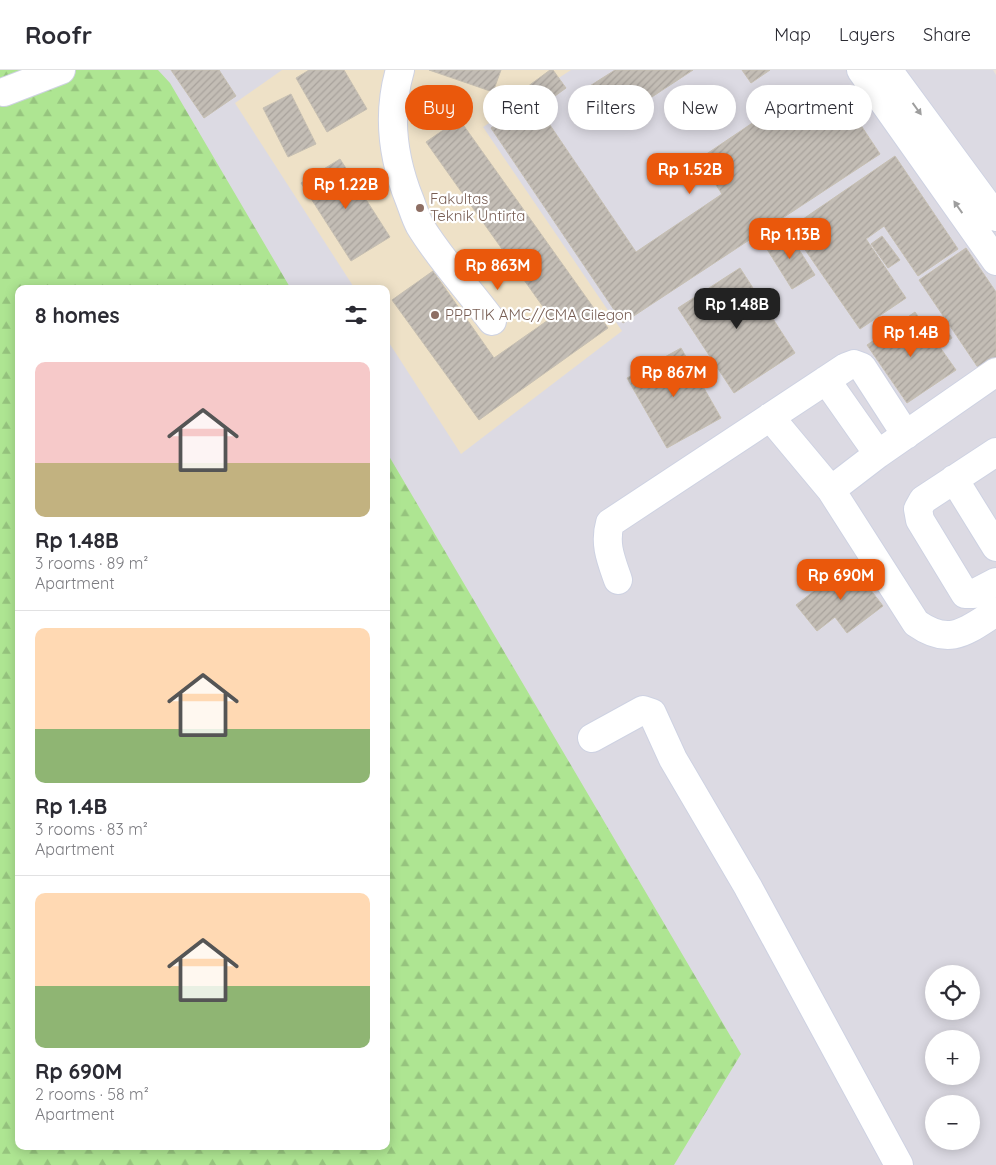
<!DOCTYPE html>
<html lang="en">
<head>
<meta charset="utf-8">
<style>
	:root { --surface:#fff; --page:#f7f7f7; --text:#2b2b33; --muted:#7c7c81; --line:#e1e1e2; --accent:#ea580c }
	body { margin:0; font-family:Quicksand,sans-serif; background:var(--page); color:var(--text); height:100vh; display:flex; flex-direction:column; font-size:19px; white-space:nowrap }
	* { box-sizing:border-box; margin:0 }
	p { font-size:16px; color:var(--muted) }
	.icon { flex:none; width:28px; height:28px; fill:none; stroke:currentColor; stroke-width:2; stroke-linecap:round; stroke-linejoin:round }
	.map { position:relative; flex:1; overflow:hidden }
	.panel { position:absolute; left:15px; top:215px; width:375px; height:865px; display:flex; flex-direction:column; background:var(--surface); border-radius:10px; box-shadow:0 2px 12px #0003 }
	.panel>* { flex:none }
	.banner { position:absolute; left:405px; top:15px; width:475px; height:45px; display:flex; gap:10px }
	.controls { position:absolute; left:925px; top:895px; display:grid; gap:10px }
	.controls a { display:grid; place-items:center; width:55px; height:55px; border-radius:50%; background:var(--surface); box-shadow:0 2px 12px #0003; font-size:25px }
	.price { position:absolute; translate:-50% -42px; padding:0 11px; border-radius:10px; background:var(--accent); color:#fff; font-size:16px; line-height:32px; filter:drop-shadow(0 1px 2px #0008) }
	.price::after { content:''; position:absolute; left:50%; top:30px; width:15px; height:11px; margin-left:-8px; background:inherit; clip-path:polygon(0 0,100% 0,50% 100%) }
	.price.on { background:#222; color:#fff }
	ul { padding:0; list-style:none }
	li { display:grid; align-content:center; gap:10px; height:265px; padding:0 20px }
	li+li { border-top:1px solid var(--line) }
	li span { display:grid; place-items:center; height:155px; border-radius:10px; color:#555 }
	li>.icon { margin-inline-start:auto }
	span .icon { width:90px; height:90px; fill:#fffc; stroke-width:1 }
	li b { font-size:21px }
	h2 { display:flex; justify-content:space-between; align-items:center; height:60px; padding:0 20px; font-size:21px }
	.chip { padding:0 18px; border-radius:22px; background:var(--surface); box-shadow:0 2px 12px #0003; font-size:18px; line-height:45px }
	.chip.on { background:var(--accent); color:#fff }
	header { display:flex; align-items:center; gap:30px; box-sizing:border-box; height:70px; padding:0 25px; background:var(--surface); border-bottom:1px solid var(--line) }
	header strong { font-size:24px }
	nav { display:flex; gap:28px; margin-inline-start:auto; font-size:18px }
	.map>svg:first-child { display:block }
</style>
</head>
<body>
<header>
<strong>Roofr</strong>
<nav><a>Map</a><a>Layers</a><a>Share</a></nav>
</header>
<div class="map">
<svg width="996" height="1095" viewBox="0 0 996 1095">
	<defs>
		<pattern id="forest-firs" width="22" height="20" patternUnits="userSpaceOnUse" patternTransform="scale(1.25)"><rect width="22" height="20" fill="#aee592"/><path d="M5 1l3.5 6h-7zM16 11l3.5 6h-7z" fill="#96c47e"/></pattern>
		<pattern id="building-hatch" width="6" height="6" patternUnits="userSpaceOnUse" patternTransform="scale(1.25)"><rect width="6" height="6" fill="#c3bdb5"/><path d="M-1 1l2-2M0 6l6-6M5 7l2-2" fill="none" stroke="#a8a29c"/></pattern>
	</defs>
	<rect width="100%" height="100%" fill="#ebe3d9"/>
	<path fill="#dcdae3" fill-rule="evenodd" d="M0 0H993L996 5V1095H0ZM19 219H386V1076H19ZM934 904H971V941H934ZM934 969H971V1006H934ZM934 1034H971V1071H934Z"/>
	<path fill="#eee1c7" d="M282 0H571L483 57 622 261 461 384 386 268V219H355L235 33Z"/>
	<path fill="url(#forest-firs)" d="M0 0H158L170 13 291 219H19V1076H386V381L741 984 674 1095H0Z"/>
	<path fill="url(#building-hatch)" stroke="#c6bfb2" d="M171 0H219L236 26 204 48Z
		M309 0H344L367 39 327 62 296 8Z
		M429 0H501L493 22Z
		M550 0H553L566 18 541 36 527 17Z
		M615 0H693L606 57 582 21Z
		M742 0H770L751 13Z
		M803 19 827 55 850 39 880 84 623 253 491 58 533 30 636 182 722 124 699 89Z
		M291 24 316 74 288 87 263 38Z
		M459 49 608 258 479 350 392 230 433 201 494 288 551 248 426 72Z
		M895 86 958 179 918 206 884 156 866 169 906 228 860 259 790 158Z
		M340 89 390 167 351 191 301 113Z
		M788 162 815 205 792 219 765 176Z
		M882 166 900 190 888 198 871 174Z
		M966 178 996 222V287L979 299 919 210Z
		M740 198 795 283 734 323 678 238Z
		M915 242 956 300 907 333 867 275Z
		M941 252 952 268 943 274 932 258Z
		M681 278 721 348 667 378 627 308Z
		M850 493 883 536 847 563 835 547 817 561 796 535Z"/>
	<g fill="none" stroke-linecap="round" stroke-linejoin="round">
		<g stroke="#ced2e2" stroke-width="30">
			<path id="minor" d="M400 0C387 44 393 89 410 131 413 139 416 149 420 156 440 189 469 220 492 251
				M861 0 996 191
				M888 0 996 147
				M4 22 61 0
				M826 310 878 384
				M770 347 831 420 916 553C950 577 966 561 996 542
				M996 382 923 430 918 439 920 450 965 524H973L996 512
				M954 409 996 477
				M831 420 878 384 996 302
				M618 510C611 490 604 474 610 453L846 297 854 294 862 297 906 365
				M592 668 643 640 652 643 673 689 748 817 899 1095"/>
		</g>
		<use href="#minor" stroke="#fff" stroke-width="28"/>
	</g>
	<defs><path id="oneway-solid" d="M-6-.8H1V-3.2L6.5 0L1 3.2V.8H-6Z" transform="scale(1.25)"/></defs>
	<g fill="#9e9e9e">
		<use href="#oneway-solid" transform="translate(917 39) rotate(54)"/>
		<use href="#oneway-solid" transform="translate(958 137) rotate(-125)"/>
	</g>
	<g fill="#8d6e63" stroke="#fff" stroke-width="2">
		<circle cx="420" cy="138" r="5"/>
		<circle cx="435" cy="245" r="5"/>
	</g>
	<g text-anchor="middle" stroke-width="4.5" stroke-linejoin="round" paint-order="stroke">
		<g font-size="15" fill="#785e54" stroke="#fff" text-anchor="start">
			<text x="430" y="134">Fakultas<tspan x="430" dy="17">Teknik Untirta</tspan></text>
			<text x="445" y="250">PPPTIK AMC//CMA Cilegon</text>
		</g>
	</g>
</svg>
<div class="controls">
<a><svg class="icon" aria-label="locate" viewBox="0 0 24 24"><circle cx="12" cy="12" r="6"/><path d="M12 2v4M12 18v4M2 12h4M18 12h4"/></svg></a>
<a>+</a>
<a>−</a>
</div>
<b class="price" style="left:690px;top:125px">Rp 1.52B</b>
<b class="price" style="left:346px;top:140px">Rp 1.22B</b>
<b class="price" style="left:790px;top:190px">Rp 1.13B</b>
<b class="price" style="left:498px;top:221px">Rp 863M</b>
<b class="price on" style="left:737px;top:260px">Rp 1.48B</b>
<b class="price" style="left:911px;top:288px">Rp 1.4B</b>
<b class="price" style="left:674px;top:328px">Rp 867M</b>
<b class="price" style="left:841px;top:531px">Rp 690M</b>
<div class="banner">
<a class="chip on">Buy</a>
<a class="chip">Rent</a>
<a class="chip">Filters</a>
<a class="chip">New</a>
<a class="chip">Apartment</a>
</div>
<section class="panel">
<h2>8 homes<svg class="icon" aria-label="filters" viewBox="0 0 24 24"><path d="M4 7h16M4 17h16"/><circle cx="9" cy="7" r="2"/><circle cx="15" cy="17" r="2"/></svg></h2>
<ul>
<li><span style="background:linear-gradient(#f6c9c9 65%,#c2b280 0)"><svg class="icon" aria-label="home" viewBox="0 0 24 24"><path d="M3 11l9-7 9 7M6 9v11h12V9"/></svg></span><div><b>Rp 1.48B</b><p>3 rooms · 89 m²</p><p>Apartment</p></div></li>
<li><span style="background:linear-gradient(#ffd9b3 65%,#8fb573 0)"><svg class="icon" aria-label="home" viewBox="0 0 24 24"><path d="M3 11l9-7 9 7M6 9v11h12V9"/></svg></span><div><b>Rp 1.4B</b><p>3 rooms · 83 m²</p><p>Apartment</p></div></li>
<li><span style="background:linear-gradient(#ffd9b3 60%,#8fb573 0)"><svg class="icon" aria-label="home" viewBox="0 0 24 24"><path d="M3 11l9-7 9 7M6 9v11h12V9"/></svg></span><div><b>Rp 690M</b><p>2 rooms · 58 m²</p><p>Apartment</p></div></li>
</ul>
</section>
</div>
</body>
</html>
